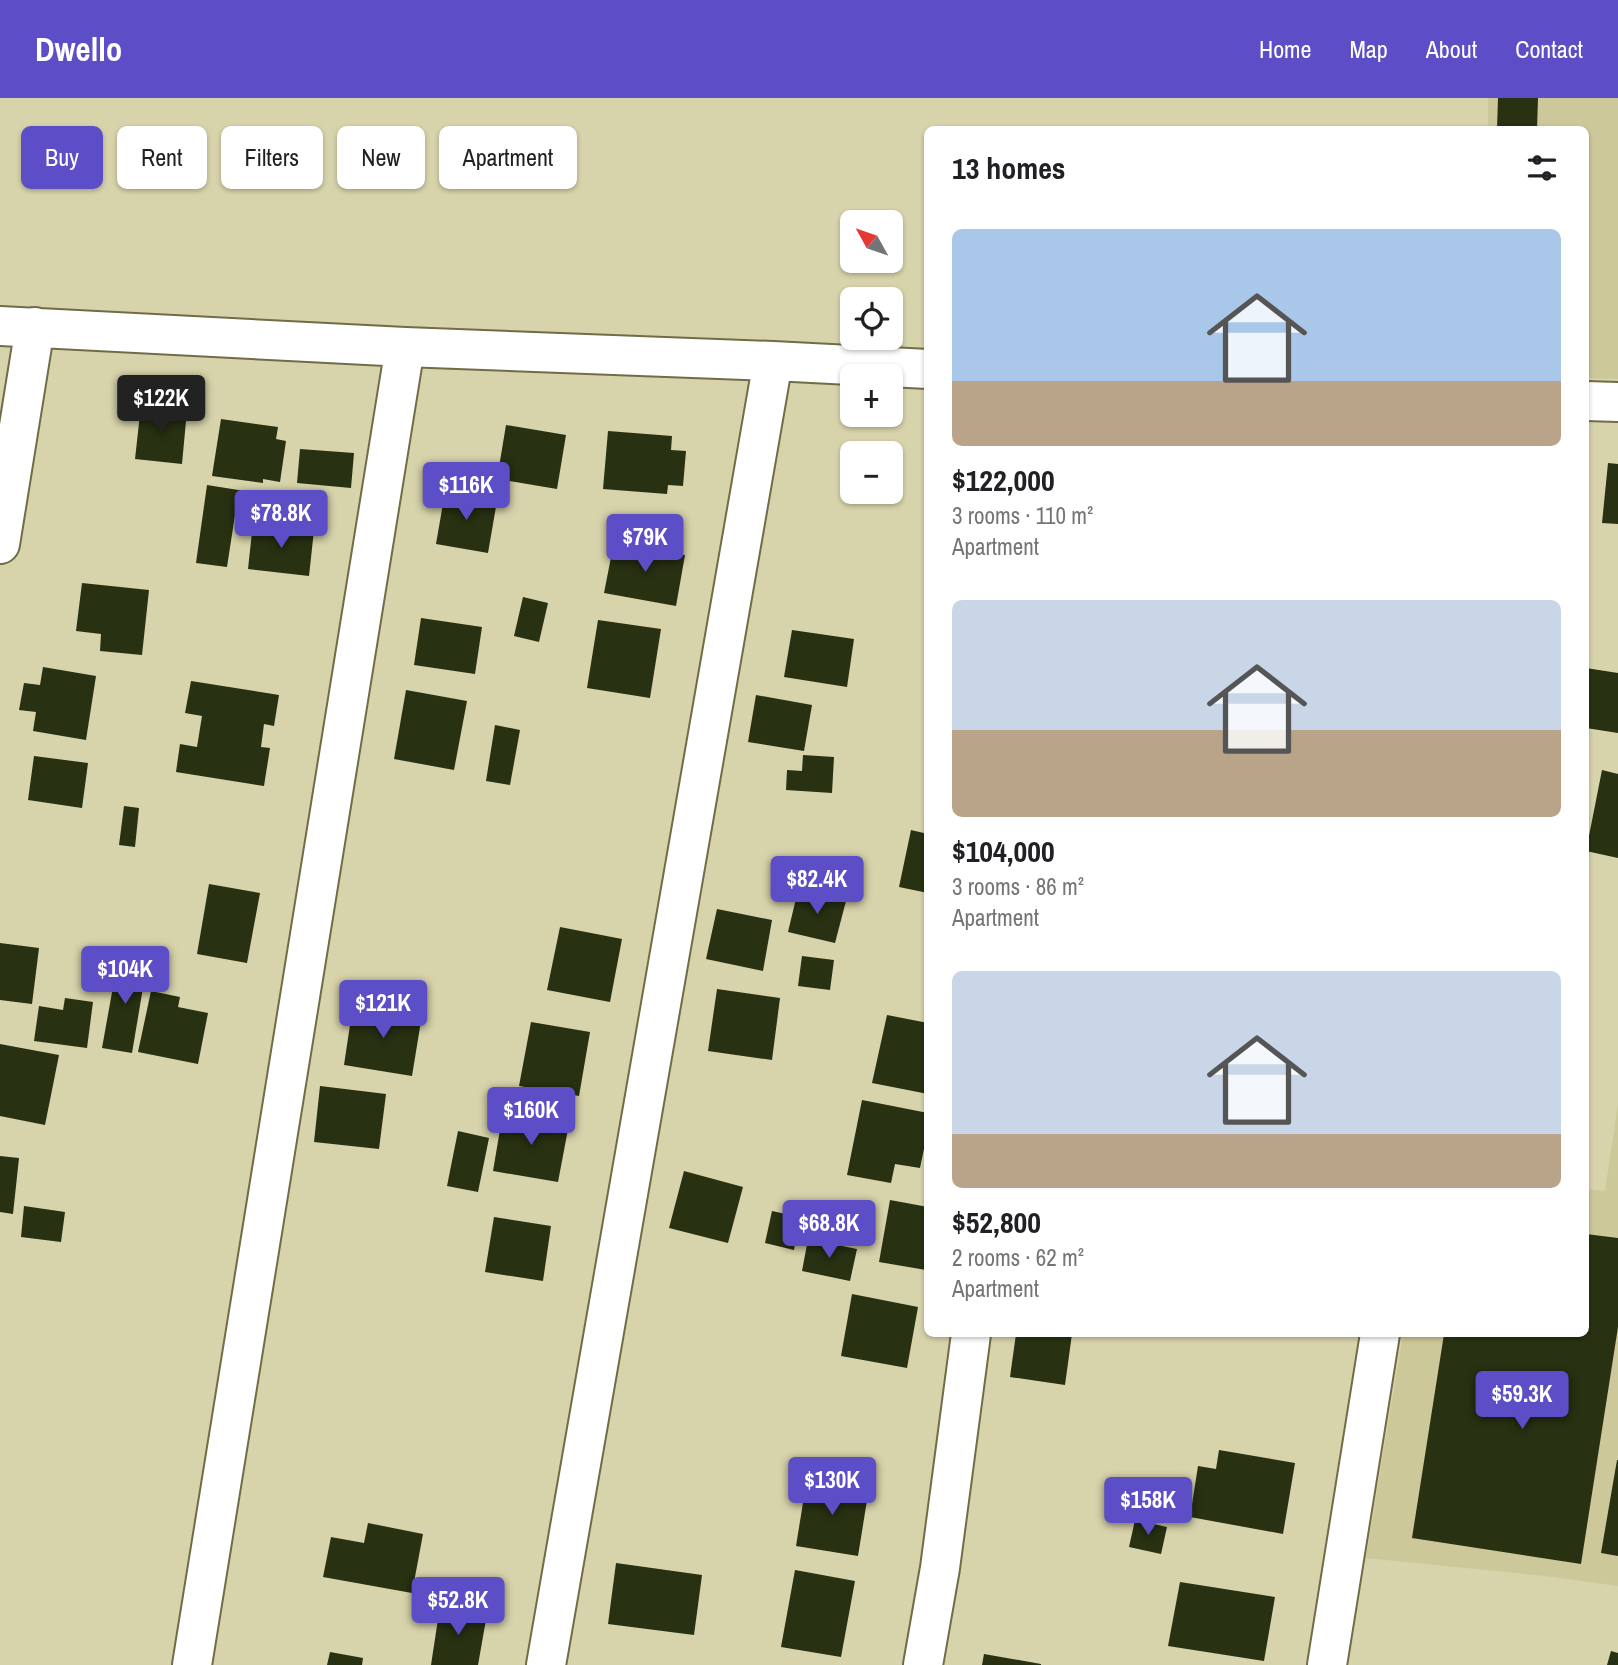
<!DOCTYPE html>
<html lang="en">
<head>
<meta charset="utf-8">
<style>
	:root { --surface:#fff; --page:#f2f2f2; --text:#202124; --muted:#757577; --accent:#5c4ec6 }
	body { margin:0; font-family:"Archivo Narrow",sans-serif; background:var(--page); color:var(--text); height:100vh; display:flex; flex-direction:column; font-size:26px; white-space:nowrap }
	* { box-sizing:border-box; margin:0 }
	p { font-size:23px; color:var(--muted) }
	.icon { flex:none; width:38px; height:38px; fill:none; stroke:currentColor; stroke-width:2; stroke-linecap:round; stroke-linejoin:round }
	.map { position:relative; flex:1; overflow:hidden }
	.side { position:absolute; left:924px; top:28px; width:665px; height:1211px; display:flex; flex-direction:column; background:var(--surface); border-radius:10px; box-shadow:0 2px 5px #0004 }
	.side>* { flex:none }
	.banner { position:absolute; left:21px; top:28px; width:665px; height:63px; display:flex; gap:14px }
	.needle { width:46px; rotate:310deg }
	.controls { position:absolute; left:840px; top:112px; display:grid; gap:14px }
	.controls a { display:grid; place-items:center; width:63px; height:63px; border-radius:10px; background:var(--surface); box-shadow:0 2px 5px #0004; font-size:35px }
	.price { position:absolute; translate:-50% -60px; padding:0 16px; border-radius:7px; background:var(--accent); color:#fff; font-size:23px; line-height:46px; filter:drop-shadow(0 2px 4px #0008) }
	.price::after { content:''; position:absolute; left:50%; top:42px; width:21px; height:16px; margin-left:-10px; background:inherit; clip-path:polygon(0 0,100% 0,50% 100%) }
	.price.active { background:#222; color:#fff }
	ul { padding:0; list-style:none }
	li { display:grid; align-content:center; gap:14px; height:371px; padding:0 28px }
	li span { display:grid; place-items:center; height:217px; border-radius:10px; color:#555 }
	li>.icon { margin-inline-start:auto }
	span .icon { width:126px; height:126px; fill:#fffc; stroke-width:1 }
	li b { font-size:30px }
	h2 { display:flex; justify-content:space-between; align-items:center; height:84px; padding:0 28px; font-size:30px }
	.pill { padding:0 24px; border-radius:10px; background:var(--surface); box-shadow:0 2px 5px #0004; font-size:24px; line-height:63px }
	.pill.active { background:var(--accent); color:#fff }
	header { display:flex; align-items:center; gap:42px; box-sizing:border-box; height:98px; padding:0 35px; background:var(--accent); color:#fff }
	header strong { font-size:33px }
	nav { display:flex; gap:38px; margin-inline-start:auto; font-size:24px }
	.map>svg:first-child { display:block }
</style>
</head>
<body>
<header>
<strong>Dwello</strong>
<nav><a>Home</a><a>Map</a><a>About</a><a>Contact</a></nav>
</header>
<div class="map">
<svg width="1618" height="1567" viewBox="0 0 1618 1567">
	<rect width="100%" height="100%" fill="#d7d3ab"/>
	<path fill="#ccc899" d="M1488 0H1618V281L1586 280V32H1488Z
		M1618 1006V1488L1545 1478 1366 1460 1403 1236H1586V1091L1605 1093Z"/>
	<path fill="#283111" d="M1498 0H1538L1537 32H1497Z
		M141 307 187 312 182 366 135 361Z
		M221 321 278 329 276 341 286 343 280 384 263 381V385L212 378Z
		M506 327 566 337 557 391 497 381Z
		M608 333 672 338 671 352 686 353 683 388 668 387 667 396 603 391Z
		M300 351 354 355 351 390 297 385Z
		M1608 365 1618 366V426L1602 425Z
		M207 387 251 394 247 419 235 417 227 469 196 465Z
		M445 394 497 403 488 455 436 446Z
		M253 425 314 432 309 478 248 471Z
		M614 444 685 457 676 508 604 495Z
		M82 485 149 492 142 557 100 553 101 536 76 533Z
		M523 499 548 505 539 544 514 538Z
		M421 520 482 529 475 576 414 567Z
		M598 522 661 531 650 600 587 590Z
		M792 532 854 541 847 589 784 579Z
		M43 569 96 578 86 642 33 633 36 614 19 612 24 585 40 587Z
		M1586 570 1618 575V635L1586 630Z
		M191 583 279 597 274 628 264 626 261 649 270 650 264 688 176 674 180 646 197 649 202 618 185 615Z
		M406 592 467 603 454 672 394 661Z
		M756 597 812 607 804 653 748 644Z
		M495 627 520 632 510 687 486 683Z
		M803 657 834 659 832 695 786 692 787 672 802 673Z
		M34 658 88 665 82 710 28 702Z
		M1602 672 1618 676V760L1586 753Z
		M124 708 139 710 135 749 119 747Z
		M911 732 928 736V795L899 789Z
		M209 786 260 795 247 865 197 856Z
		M798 792 846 803 835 845 788 834Z
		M717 811 772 822 763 873 706 861Z
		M560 829 622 841 610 904 547 892Z
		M0 845 39 850 32 906 0 902Z
		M802 858 834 862 830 892 798 888Z
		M118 861 147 866 132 955 102 950Z
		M717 891 780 900 772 962 708 953Z
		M151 893 180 899 178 909 208 915 198 966 138 954Z
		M65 900 93 904 87 950 34 943 39 908 63 912Z
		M353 907 422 917 412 978 344 967Z
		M887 917 928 925V996L872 985Z
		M531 924 590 934 579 998 519 988Z
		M0 946 59 957 45 1027 0 1018Z
		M320 988 386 996 379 1051 314 1044Z
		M862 1002 928 1015V1032L920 1070 895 1066 891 1085 847 1077Z
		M503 1014 569 1026 558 1084 493 1073Z
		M458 1033 489 1040 478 1094 447 1088Z
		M0 1058 19 1060 13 1116 0 1114Z
		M684 1073 743 1089 728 1145 669 1130Z
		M890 1102 928 1109V1163L926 1172 879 1164Z
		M24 1108 65 1114 61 1144 21 1139Z
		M772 1113 800 1119 794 1152 765 1145Z
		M494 1119 551 1128 543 1183 485 1174Z
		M1586 1136 1618 1140V1229L1581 1466 1412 1440 1444 1236H1586Z
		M808 1141 857 1151 850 1183 802 1173Z
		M852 1196 918 1209 907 1270 841 1258Z
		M1016 1236H1072L1065 1287 1010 1279Z
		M1219 1352 1295 1365 1283 1436 1190 1419 1198 1368 1216 1371Z
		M1617 1362H1618V1458L1601 1455Z
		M807 1380 869 1390 858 1458 796 1448Z
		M1135 1422 1167 1429 1161 1456 1129 1449Z
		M368 1425 423 1436 412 1495 323 1479 331 1439 364 1445Z
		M616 1465 702 1477 694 1537 608 1526Z
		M795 1472 855 1483 841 1559 781 1549Z
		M1180 1484 1275 1499 1264 1563 1168 1548Z
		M440 1508 487 1516 478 1567H431Z
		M1611 1553 1618 1555V1567H1607Z
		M330 1554 363 1560 362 1567H327Z
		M984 1556 1041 1566V1567H982Z"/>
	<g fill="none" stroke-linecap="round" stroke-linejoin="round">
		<g stroke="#706c48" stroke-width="42">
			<path id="minor" d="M0 228 405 249 773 263 928 271
				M1586 303 1618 304
				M0 446 35 229
				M192 1567 405 249
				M546 1567 773 263
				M923 1567 940 1470 971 1236
				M1327 1567 1380 1236"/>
		</g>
		<use href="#minor" stroke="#fff" stroke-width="38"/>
	</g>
</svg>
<div class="controls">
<a><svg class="needle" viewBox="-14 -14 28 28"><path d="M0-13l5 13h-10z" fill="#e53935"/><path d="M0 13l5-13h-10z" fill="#757577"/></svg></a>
<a><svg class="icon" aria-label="locate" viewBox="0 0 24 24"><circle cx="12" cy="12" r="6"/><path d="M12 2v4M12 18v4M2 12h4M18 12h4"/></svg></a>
<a>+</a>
<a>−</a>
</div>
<b class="price active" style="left:161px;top:337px">$122K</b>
<b class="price" style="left:466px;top:424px">$116K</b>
<b class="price" style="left:281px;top:452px">$78.8K</b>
<b class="price" style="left:645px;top:476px">$79K</b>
<b class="price" style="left:817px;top:818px">$82.4K</b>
<b class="price" style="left:125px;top:908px">$104K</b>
<b class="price" style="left:383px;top:942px">$121K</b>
<b class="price" style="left:531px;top:1049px">$160K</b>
<b class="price" style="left:829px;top:1162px">$68.8K</b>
<b class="price" style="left:1522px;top:1333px">$59.3K</b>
<b class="price" style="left:832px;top:1419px">$130K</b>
<b class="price" style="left:1148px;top:1439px">$158K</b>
<b class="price" style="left:458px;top:1539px">$52.8K</b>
<div class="banner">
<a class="pill active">Buy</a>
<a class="pill">Rent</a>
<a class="pill">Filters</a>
<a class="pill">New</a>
<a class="pill">Apartment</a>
</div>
<section class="side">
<h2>13 homes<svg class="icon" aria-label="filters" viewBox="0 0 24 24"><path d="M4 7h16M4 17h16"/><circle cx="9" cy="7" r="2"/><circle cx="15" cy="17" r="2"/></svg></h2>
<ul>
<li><span style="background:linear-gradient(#a9c7e8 70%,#b9a48a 0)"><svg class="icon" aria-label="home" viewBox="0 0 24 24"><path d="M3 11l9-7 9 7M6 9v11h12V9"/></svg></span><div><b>$122,000</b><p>3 rooms · 110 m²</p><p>Apartment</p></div></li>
<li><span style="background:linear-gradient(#c9d6e8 60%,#b9a48a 0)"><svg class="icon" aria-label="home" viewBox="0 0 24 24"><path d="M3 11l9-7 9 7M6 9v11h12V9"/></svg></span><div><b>$104,000</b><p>3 rooms · 86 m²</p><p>Apartment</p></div></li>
<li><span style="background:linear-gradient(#c9d6e8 75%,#b9a48a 0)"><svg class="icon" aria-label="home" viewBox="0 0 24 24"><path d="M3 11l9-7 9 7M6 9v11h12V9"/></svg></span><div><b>$52,800</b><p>2 rooms · 62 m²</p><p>Apartment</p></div></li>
</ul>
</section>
</div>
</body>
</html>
